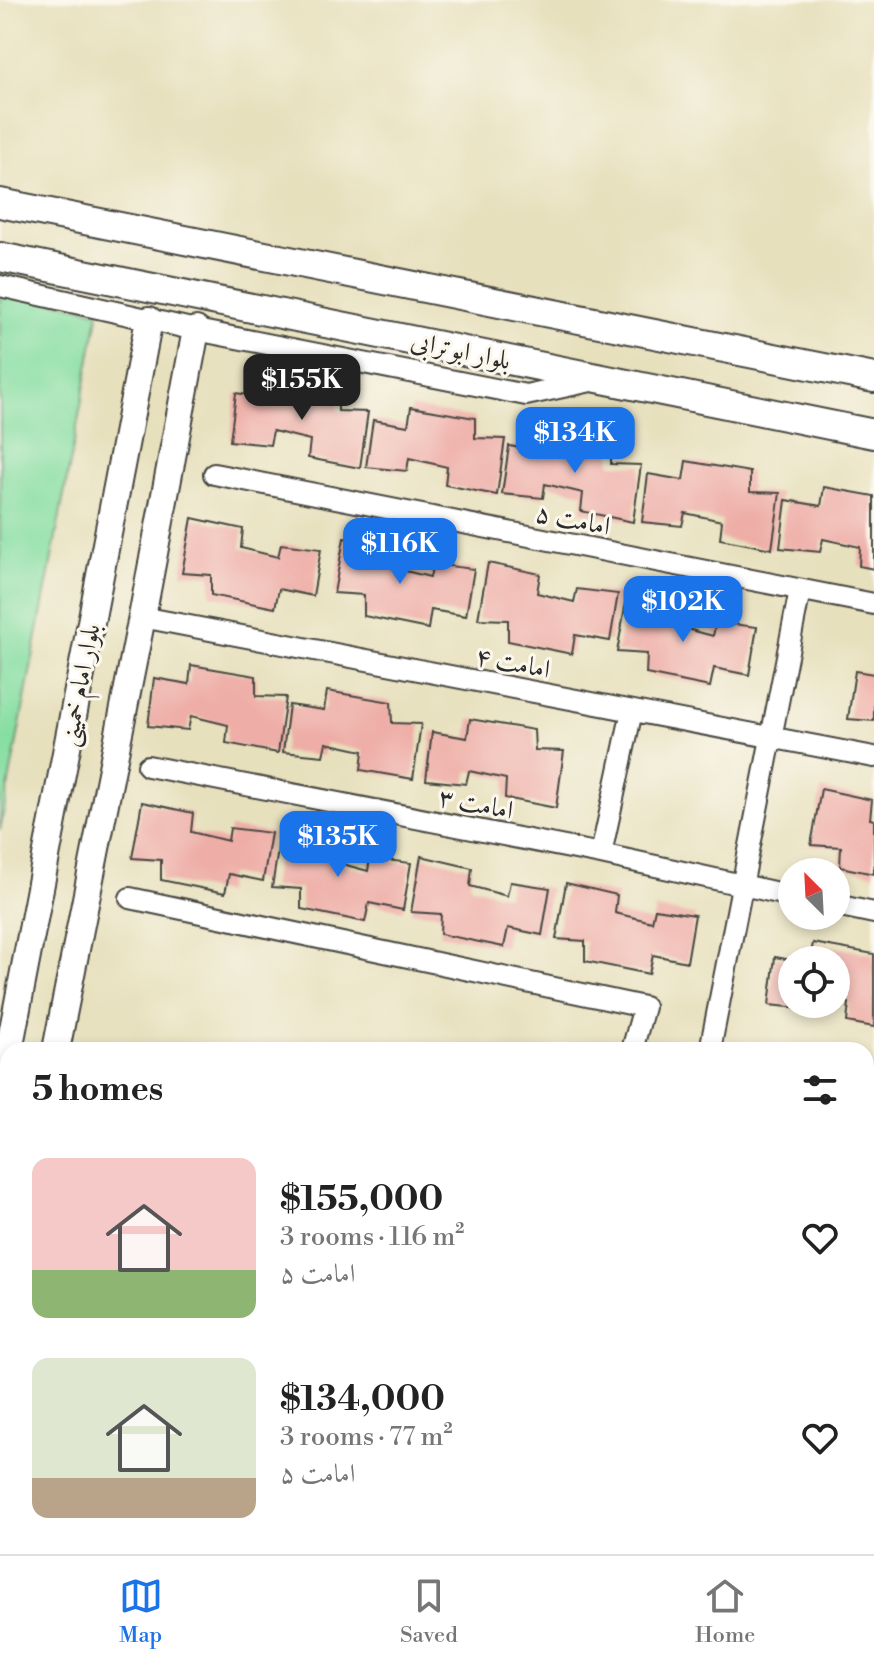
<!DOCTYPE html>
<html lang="en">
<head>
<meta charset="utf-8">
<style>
	:root { --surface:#fff; --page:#f6f6f6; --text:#222; --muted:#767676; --line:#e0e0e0; --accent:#1a73e8 }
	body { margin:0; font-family:"Libre Bodoni",Amiri,serif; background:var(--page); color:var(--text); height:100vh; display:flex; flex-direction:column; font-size:30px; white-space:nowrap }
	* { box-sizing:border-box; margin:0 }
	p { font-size:26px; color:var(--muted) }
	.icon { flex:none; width:44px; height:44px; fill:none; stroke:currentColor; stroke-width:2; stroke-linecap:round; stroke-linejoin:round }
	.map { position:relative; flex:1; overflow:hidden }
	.side { position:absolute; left:0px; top:1042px; width:874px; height:512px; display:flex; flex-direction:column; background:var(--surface); border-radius:24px 24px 0 0; box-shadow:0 4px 12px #0003 }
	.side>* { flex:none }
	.needle { width:52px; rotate:336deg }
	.fabs { position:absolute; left:778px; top:858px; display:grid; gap:16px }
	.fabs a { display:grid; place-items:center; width:72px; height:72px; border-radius:50%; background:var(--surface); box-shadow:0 4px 12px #0003; font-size:40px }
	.price { position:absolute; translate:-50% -68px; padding:0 18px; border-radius:16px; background:var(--accent); color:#fff; font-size:26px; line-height:52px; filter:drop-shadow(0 2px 4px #0008) }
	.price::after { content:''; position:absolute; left:50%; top:48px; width:24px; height:18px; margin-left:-12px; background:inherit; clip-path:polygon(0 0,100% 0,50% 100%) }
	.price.on { background:#222; color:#fff }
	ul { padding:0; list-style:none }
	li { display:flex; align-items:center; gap:24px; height:200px; padding:0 32px }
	li span { display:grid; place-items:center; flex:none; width:224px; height:160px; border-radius:16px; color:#555 }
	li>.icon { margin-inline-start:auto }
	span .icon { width:96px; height:96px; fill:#fffc; stroke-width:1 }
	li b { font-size:34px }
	h2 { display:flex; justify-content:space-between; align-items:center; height:96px; padding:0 32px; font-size:34px }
	.tabs { display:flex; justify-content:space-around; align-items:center; height:112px; border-top:2px solid var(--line); background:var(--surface); font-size:22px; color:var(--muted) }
	.tabs a { display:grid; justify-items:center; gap:4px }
	.tabs .on { color:var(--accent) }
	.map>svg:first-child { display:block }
</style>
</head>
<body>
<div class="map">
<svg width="874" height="1554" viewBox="0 0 874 1554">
	<rect width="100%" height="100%" fill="#fbf7ec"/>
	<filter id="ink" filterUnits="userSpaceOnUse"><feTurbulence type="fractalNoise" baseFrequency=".0125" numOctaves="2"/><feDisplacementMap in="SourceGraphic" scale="16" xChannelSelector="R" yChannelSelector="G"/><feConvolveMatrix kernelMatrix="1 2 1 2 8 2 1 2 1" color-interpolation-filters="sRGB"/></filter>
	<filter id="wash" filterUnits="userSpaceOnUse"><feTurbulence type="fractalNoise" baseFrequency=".006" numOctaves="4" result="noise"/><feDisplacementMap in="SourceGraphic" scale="32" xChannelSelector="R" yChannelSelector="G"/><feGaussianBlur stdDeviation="1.8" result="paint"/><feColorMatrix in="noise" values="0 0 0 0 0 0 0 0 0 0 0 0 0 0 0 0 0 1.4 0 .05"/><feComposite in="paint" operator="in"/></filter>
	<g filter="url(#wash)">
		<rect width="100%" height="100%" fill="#e7e0bd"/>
		<path fill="#f7d0cc" d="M0 1432 8 1433V1546H235L233 1554H0Z"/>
		<path fill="#86dea2" stroke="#588466" stroke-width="2" d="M0 291 99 311 0 830Z"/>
		<g id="blocks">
			<path fill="#eeaea7" d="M274 380 338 391V411L368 412 360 468 308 458 310 440 273 431 270 445 230 441 236 393 271 399Z
				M411 407 475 418V438L505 439 497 495 445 485 447 467 409 458 407 471 366 467 373 420 408 426Z
				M547 433 611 444V464L641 465 633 522 581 511 583 493 545 484 543 498 502 494 509 446 544 452Z
				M686 461 750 472V492L780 493 772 549 720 539 722 521 685 513 682 526 642 522 648 474 683 480Z
				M824 487 874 496V569L859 566 860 547 823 539 820 552 780 548 786 500 821 506Z
				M192 518 243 529 241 548 278 557 281 544 321 549 313 596 279 589 275 608 211 595V575L182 573Z
				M344 538 396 549 393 568 430 577 433 564 474 569 466 616 431 610 428 629 364 616V595L334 593Z
				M488 563 540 574 537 593 574 602 577 589 618 594 610 641 575 635 572 654 508 641V620L478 619Z
				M627 596 678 607 676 626 713 636 716 622 757 627 749 675 714 668 710 687 646 674 647 654 617 652Z
				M191 665 256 676V696L286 697 278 753 226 743 228 725 191 716 188 730 148 726 154 678 189 684Z
				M855 671 874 674V721L848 719Z
				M327 691 391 702 392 723 421 724 413 779 361 770 363 751 326 743 323 756 283 752 289 705 324 710Z
				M470 719 534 730 535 750 564 751 556 808 505 798 506 779 469 771 466 784 426 780 432 732 467 738Z
				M821 789 872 800 870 819 874 820V874L840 867 841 847 811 845Z
				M142 802 193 813 191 832 228 841 230 828 271 833 263 881 229 874 225 893 161 880V860L132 858Z
				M281 831 333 843 331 861 368 871 370 858 411 863 403 910 369 903 365 922 301 909V889L272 887Z
				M421 856 472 868 470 886 507 896 510 882 550 888 542 935 508 928 504 947 440 934 441 914 411 912Z
				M566 883 617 895 615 913 652 922 655 909 695 915 687 962 653 955 649 974 585 961V941L556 939Z
				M813 943 874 954V1027L847 1022 849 1003 836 1000V960H810Z
				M775 957 792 960V1004H810V1009L769 1005Z
				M866 1121 874 1122V1144L870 1170 866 1169Z
				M866 1254 874 1256V1309L866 1307Z
				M870 1515H874V1542L863 1554H849V1546H866V1532H869Z
				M337 1546 357 1547 395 1546 394 1554H335Z
				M458 1546H573L572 1554 547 1553 546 1554H482V1552H458Z
				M582 1546H699L698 1554H583Z
				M711 1546H829L827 1554H711Z"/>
		</g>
	</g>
	<g filter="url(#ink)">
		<use href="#blocks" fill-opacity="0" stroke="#474641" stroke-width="2"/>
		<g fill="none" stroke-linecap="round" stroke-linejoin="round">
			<g stroke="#474641" stroke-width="24">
				<path id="minor" d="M0 286 196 330 526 395 591 381
					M214 474 874 604
					M142 617 874 757
					M148 766 601 854 792 896
					M601 854 632 711
					M130 898 644 1007 632 1050
					M836 905 874 913
					M710 1050 800 590
					M866 1074 874 1076
					M866 1205 874 1207
					M432 1546 434 1554"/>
			</g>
			<g stroke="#474641" stroke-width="30">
				<path id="tertiary" d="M9 1050 149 320
					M56 1050 142 617 196 330
					M0 1095 8 1054"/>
			</g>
			<g stroke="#474641" stroke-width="32">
				<path id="secondary" d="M0 203 874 378
					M0 257 874 434
					M0 1313 8 1314
					M866 1362H874
					M0 1411H8
					M866 1458 874 1459"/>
			</g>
			<use href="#minor" stroke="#fff" stroke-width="20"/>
			<use href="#tertiary" stroke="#fff" stroke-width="26"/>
			<use href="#secondary" stroke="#fff" stroke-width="28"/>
		</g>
	</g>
	<g text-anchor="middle" stroke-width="6" stroke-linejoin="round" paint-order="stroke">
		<g font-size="26" fill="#2b2b2b" stroke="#fbf7ec">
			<text transform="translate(461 350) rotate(12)" y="9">بلوار ابوترابی</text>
			<text transform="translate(573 519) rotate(11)" y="9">امامت ۵</text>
			<text transform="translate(513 662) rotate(11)" y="9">امامت ۴</text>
			<text transform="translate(79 685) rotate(-79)" y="9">بلوار امام خمینی</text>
			<text transform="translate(476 803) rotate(11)" y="9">امامت ۳</text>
		</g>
	</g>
</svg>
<div class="fabs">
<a><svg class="needle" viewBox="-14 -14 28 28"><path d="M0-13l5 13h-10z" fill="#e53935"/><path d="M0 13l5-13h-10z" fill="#767676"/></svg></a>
<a><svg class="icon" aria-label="locate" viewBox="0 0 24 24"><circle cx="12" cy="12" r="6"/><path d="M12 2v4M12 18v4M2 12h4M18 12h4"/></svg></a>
</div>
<b class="price on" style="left:302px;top:422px">$155K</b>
<b class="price" style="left:575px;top:475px">$134K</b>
<b class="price" style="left:400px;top:586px">$116K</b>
<b class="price" style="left:683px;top:644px">$102K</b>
<b class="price" style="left:338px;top:879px">$135K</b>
<section class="side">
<h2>5 homes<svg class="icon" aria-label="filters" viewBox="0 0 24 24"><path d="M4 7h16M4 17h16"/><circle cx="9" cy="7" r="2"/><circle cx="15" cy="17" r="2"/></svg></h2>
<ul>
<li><span style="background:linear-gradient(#f6c9c9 70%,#8fb573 0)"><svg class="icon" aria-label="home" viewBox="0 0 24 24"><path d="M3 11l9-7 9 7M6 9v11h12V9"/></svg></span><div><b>$155,000</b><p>3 rooms · 116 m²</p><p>امامت ۵</p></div><svg class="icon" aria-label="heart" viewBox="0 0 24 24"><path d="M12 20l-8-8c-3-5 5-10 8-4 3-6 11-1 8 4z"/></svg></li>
<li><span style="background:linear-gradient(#dfe7d0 75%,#b9a48a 0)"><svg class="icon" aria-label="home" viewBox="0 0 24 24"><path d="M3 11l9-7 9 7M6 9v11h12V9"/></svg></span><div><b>$134,000</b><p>3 rooms · 77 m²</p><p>امامت ۵</p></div><svg class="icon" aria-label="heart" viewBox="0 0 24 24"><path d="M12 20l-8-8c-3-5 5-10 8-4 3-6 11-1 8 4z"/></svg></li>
</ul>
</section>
</div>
<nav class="tabs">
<a class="on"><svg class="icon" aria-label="map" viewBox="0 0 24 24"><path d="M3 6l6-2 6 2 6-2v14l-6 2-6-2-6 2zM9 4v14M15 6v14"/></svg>Map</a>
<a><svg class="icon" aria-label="saved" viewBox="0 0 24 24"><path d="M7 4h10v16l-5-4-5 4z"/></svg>Saved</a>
<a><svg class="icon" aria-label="home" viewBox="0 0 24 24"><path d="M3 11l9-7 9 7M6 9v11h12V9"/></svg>Home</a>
</nav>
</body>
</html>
